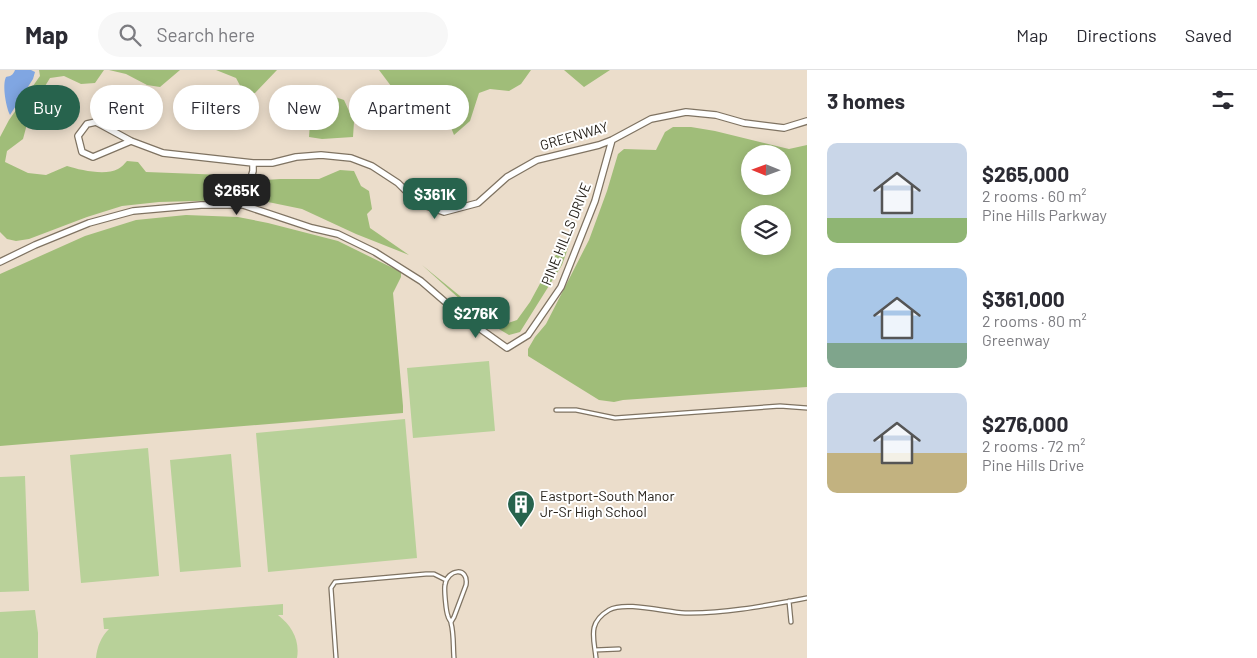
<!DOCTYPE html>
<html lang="en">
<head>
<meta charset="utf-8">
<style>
	:root { --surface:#fff; --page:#f7f7f7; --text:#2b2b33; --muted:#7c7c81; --line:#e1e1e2; --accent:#27634d }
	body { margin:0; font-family:Barlow,sans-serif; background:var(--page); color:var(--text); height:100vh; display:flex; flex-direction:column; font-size:19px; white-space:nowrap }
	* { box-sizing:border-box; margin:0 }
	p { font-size:16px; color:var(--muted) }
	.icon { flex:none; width:28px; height:28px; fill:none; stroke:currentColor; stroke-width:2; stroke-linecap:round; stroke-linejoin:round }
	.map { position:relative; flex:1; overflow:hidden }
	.side { display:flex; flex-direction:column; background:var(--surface); width:450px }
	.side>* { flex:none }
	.hud { position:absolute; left:15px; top:15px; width:475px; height:45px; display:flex; gap:10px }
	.needle { width:32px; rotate:271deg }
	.buttons { position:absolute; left:741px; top:75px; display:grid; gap:10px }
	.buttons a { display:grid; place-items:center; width:50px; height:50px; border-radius:50%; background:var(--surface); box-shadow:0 2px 12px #0003; font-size:25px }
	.price { position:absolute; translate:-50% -42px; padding:0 11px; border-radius:10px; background:var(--accent); color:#fff; font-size:16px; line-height:32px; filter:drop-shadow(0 1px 2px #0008) }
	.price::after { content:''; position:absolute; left:50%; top:30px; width:15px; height:11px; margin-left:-8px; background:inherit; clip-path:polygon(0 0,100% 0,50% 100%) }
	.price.current { background:#222; color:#fff }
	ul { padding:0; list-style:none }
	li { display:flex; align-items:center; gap:15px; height:125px; padding:0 20px }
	li span { display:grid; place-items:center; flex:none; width:140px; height:100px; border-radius:10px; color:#555 }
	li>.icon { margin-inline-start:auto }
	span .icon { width:60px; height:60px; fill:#fffc; stroke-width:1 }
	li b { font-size:21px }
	h2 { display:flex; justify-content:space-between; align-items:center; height:60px; padding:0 20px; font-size:21px }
	.tag { padding:0 18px; border-radius:22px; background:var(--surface); box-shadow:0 2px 12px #0003; font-size:18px; line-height:45px }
	.tag.current { background:var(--accent); color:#fff }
	header { display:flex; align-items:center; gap:30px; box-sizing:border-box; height:70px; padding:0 25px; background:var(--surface); border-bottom:1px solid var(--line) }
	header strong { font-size:24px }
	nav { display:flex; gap:28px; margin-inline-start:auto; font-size:18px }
	.search { width:350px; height:45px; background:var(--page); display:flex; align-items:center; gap:12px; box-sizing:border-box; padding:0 18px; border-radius:28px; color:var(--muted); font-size:19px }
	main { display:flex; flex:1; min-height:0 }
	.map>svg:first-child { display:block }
</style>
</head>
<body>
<header>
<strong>Map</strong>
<div class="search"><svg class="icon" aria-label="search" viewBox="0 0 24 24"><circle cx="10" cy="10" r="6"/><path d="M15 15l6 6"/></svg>Search here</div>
<nav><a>Map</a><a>Directions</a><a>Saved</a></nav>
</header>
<main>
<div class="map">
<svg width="807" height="588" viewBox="0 0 807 588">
	<rect width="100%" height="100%" fill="#ebddcb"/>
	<path fill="#b8d199" d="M489 291 495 361 413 368 407 298Z
		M405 349 417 488 268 502 256 363Z
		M148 378 159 506 81 513 70 385Z
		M231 384 241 497 180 502 170 390Z
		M25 406 29 521 0 522V407Z
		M283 534V545H278C292 556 300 570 297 588H96C97 577 101 567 109 559H104L103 548Z
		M35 540 38 563V588H0V542Z"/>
	<path fill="#a0bd79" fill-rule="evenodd" d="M39 0H104L95 13 81 14 64 6 50 8 31 39 23 69 7 81 5 92 28 103 46 105 67 96C80 100 105 106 118 99 122 97 124 94 127 91L138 92 146 102 225 105 244 108 238 126 232 130 159 132 122 136 87 147 29 169 16 171 7 169 0 162V67L9 50 40 6Z
		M109 0H180L160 17 147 15 126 4Z
		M216 0H277L255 23H244L236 8Z
		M379 0H531L521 14 509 21 490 19 479 23 470 51 454 65 442 35 411 48 403 32Z
		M564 0H610L584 17Z
		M332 26 344 30 354 52 353 67 322 69 309 67 310 53 323 35Z
		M673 57H691L715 61 789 79 807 75V317L623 330 614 332 599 330 528 286V279L535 267 546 254 589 170 607 121 618 84 624 79 656 80 665 62ZM750 84H782V116H750ZM750 144H782V176H750Z
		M340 100 354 101 361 116 369 121 372 139 367 144 370 158 409 185 356 164 302 139 268 132 265 110 280 109H319Z
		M186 145 238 147 268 153 338 171 401 202V207L393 223 403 336V343L0 376V204L85 166 136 150Z
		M574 161 562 195 520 262 509 265 482 249 422 195 482 244 508 253 517 250 530 232 555 186Z"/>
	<path fill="#80a6e2" d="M15 0H31L35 2 33 9 10 45C6 37 2 15 6 7 11 6 13 5 15 0Z"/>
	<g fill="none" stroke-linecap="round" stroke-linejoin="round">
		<g stroke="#7f7362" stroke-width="5.5">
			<path id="lane" d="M556 340H576L615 348 780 336 807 338
				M789 531 791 552
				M451 552 454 547 466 515C469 496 447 499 445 515 444 519 446 542 448 546 448 549 451 550 451 553 454 564 453 577 454 588
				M595 580 619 579
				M336 588 331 518 335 512 426 504H434L446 510
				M596 588C594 568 587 553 609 540 625 531 665 542 685 543 723 544 769 535 807 528"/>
		</g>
		<g stroke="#7f7362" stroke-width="8">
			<path id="street" d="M131 71 93 87 82 82 78 66 87 54 96 52 131 71 163 83 253 93V101L243 135
				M253 93H272L296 87 321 85 351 88 372 96 398 113 418 133 444 142 478 133 507 107 537 90 599 75 612 70 651 49 686 42 716 45 744 53 784 58 807 51
				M0 192 35 175 89 153 133 141 201 135H243L312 158 338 164 375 182 421 211 458 243 507 278 528 265 561 217 595 131 612 70"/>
		</g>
		<use href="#lane" stroke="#fff" stroke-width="3"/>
		<use href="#street" stroke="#fff" stroke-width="5.5"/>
	</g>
	<defs>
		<g id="building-pin" transform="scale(1.4375)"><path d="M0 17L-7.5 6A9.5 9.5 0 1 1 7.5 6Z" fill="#27634d" stroke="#fff"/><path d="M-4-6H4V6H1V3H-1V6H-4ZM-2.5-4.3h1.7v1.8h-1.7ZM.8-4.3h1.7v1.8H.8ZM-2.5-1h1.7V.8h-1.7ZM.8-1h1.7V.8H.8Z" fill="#fff"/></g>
	</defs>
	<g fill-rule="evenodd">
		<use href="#building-pin" x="521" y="434"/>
	</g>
	<g text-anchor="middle" stroke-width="4" stroke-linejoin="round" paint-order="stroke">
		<g font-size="14" fill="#27221b" stroke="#fff">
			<text transform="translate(574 66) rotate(-16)" y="5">GREENWAY</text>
			<text transform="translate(566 164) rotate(-68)" y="5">PINE HILLS DRIVE</text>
		</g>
		<g font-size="14" fill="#27221b" stroke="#fff" text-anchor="start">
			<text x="540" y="431">Eastport-South Manor<tspan x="540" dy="16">Jr-Sr High School</tspan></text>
		</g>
	</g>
</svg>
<div class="buttons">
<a><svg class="needle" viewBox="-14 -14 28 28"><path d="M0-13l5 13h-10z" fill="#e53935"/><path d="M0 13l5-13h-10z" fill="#7c7c81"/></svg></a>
<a><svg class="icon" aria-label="layers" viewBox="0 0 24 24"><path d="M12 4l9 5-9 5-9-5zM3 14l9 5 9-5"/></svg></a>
</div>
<b class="price current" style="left:237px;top:146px">$265K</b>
<b class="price" style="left:435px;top:150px">$361K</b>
<b class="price" style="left:476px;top:269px">$276K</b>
<div class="hud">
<a class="tag current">Buy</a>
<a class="tag">Rent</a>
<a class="tag">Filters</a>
<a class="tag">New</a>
<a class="tag">Apartment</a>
</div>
</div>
<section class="side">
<h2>3 homes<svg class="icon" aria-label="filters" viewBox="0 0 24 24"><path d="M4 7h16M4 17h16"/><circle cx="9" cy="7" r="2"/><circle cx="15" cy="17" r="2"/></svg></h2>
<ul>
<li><span style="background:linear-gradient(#c9d6e8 75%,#8fb573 0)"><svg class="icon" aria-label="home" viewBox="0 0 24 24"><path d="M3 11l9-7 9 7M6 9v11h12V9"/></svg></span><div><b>$265,000</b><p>2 rooms · 60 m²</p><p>Pine Hills Parkway</p></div></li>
<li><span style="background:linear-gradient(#a9c7e8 75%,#7fa58c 0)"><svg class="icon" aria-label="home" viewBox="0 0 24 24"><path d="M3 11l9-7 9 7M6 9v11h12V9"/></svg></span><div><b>$361,000</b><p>2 rooms · 80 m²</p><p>Greenway</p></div></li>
<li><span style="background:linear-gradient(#c9d6e8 60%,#c2b280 0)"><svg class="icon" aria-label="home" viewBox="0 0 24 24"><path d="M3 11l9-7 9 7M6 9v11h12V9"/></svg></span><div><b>$276,000</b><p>2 rooms · 72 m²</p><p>Pine Hills Drive</p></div></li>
</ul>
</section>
</main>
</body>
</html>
